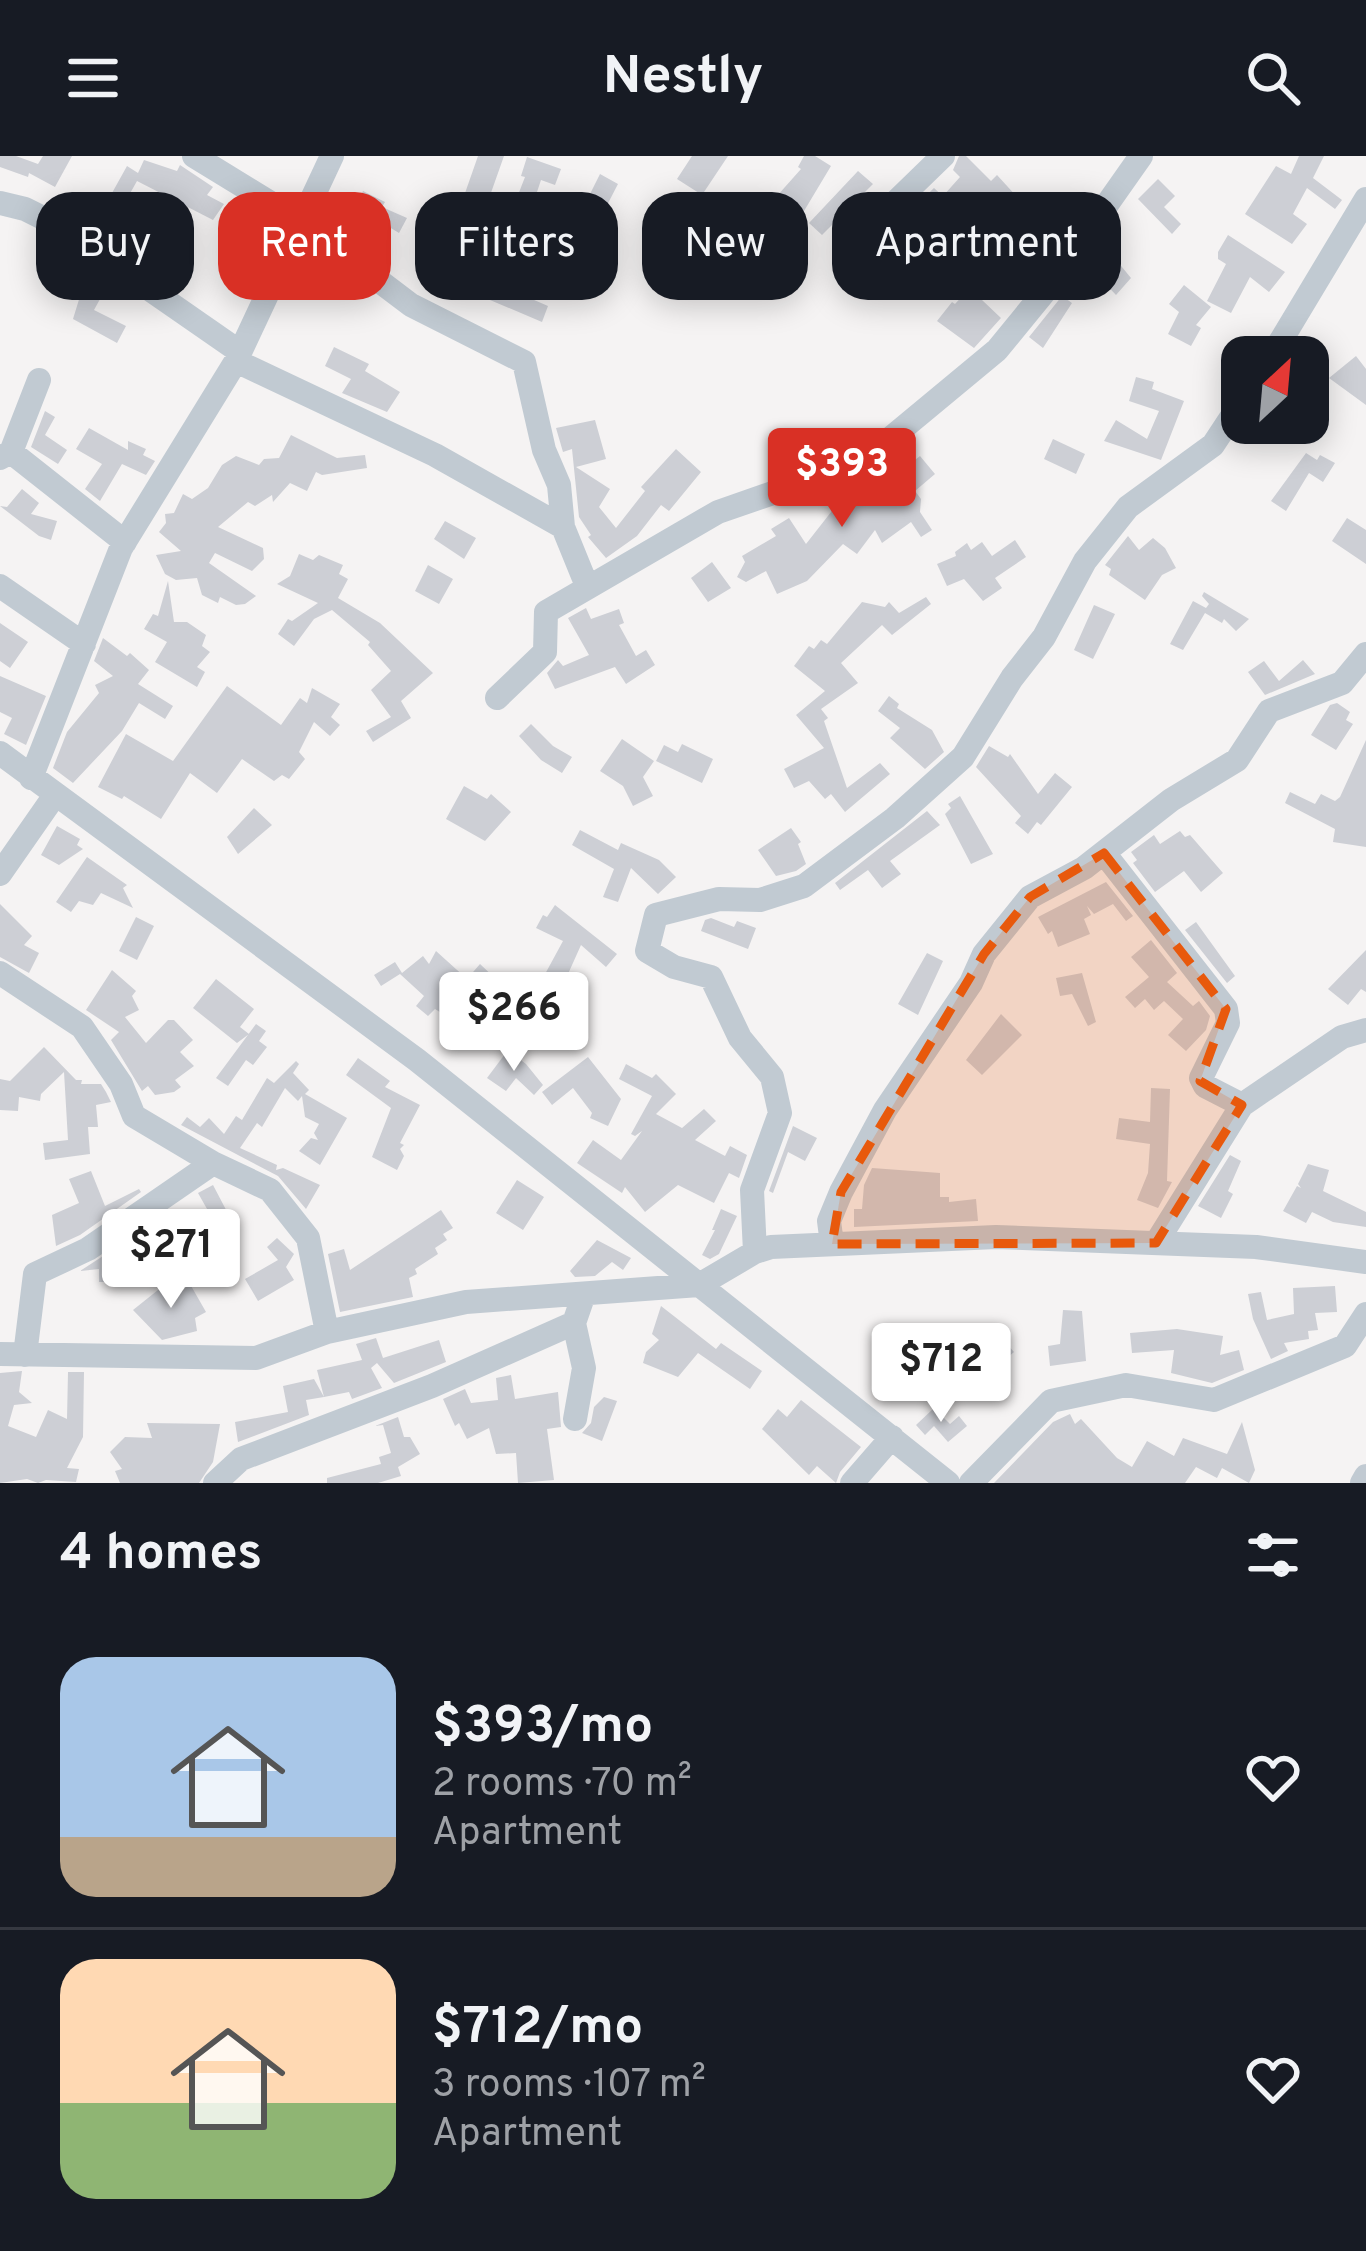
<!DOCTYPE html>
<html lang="en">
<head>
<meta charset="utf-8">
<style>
	:root { --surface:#171b24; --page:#20242c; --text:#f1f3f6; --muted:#9ea1a6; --line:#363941; --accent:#d93025 }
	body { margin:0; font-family:Overpass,sans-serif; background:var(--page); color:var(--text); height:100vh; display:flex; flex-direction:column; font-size:45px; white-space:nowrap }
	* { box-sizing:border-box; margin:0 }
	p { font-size:39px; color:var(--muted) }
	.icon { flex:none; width:66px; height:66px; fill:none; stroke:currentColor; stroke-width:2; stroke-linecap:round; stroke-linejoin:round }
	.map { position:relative; height:1327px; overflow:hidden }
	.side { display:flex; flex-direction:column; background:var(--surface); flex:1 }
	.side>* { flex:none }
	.banner { position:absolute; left:36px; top:36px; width:1296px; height:108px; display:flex; gap:24px }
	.needle { width:78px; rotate:26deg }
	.buttons { position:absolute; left:1221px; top:180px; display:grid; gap:24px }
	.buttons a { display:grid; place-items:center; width:108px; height:108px; border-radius:24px; background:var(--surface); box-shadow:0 6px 30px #0003; font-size:60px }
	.price { position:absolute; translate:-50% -102px; padding:0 27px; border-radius:12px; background:#fff; color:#222; font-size:39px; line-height:78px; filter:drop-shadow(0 3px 6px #0008) }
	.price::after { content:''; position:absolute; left:50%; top:72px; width:36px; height:27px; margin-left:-18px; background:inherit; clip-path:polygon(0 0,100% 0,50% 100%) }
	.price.current { background:var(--accent); color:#fff }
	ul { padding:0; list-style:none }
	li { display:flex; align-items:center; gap:36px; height:300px; padding:0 60px }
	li+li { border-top:3px solid var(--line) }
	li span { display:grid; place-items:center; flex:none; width:336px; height:240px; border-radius:36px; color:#555 }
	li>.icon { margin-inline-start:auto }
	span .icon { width:144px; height:144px; fill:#fffc; stroke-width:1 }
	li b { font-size:51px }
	h2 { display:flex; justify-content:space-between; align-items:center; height:144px; padding:0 60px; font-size:51px }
	.pill { padding:0 42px; border-radius:36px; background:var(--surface); box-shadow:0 6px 30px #0003; font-size:42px; line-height:108px }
	.pill.current { background:var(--accent); color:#fff }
	header { display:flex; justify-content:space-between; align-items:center; height:156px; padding:0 60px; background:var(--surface); font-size:54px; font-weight:700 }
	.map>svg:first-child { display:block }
</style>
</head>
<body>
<header><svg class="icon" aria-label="menu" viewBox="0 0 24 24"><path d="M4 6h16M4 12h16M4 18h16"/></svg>Nestly<svg class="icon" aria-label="search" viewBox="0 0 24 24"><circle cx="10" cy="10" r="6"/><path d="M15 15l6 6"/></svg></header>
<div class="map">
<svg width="1366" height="1327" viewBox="0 0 1366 1327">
	<rect width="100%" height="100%" fill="#f5f3f3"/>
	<path fill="#cdcfd5" d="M0 0H16L38 8 43 0H72L55 31 29 17 28 21 0 11Z
		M478 0H504L487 48 464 40Z
		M692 0H728L702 39 677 23Z
		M804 0H815L831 10 801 60 777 40 801 13 798 11Z
		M959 0H966L991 25 997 19 1018 42 1012 48 1043 71 982 144 1001 162 974 192 937 165 952 146 955 148 1017 81 1014 79 1020 71 999 49 978 70 943 40 960 21 953 14Z
		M1299 0H1324L1313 22 1342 44 1335 53 1307 32 1293 58 1307 68 1292 88 1245 58 1276 10 1291 18Z
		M527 1 561 13 555 29 541 24 524 75 506 70 525 21 521 20Z
		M144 4 177 15 180 9 213 31 207 39 224 48 213 64 137 25 114 66 141 78 144 72 185 97 175 112 155 101 148 112 92 73 127 10 138 17Z
		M858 15 873 28 822 79 809 67Z
		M600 18 618 28 605 53 614 58 606 74 584 62 594 43 589 40Z
		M1158 23 1175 40 1164 51 1181 68 1172 78 1138 43Z
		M934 32 948 45 928 65 932 70 921 80 904 61Z
		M363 35 385 46 382 51 407 62 399 77 345 44 349 37 360 42Z
		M1228 79 1285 116 1269 136 1250 121 1231 157 1207 145 1226 108 1218 103V96Z
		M884 81 928 120 913 137 886 112 890 108 874 94Z
		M1098 90 1108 94 1131 122 1116 139 1086 107Z
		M85 124 105 134 94 154 126 170 117 187 73 163Z
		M497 128 548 150 542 166 490 144Z
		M1184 129 1211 151 1196 169 1201 172 1191 190 1168 178 1179 156 1169 148Z
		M1062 140 1072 147 1043 192 1029 181Z
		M334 191 369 208 365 215 400 236 387 256 342 237 351 223 325 210Z
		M1356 200 1366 213V249L1329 222Z
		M1136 221 1154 226 1152 233 1184 245 1161 304 1104 285 1116 264 1147 283 1159 255 1129 245Z
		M45 255 55 261 45 279 67 294 58 308 31 291Z
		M595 264 606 303 576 311 610 333 599 351 616 372 645 335 641 331 676 293 701 316 669 355 661 349 637 380 606 402 588 381 591 379 579 361 572 293 563 296 556 272Z
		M89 272 128 294V285L146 293 143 299 155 305 146 319 122 308 100 345 85 333 102 308 76 293Z
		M291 279 337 302 365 299 367 312 322 319 316 316 307 335 290 327 273 346 272 339 255 350 248 346 218 371 263 392 264 403 252 415 215 397 209 407 256 440 245 448 236 449 220 441 218 447 202 439 197 422 176 424 165 418 156 399 181 395 159 376 166 367 165 358 174 357 183 338 192 343 208 332 222 309 236 300 259 309 264 303 279 302Z
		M1053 283 1085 298 1076 318 1044 303Z
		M1306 297 1317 304 1320 299 1335 307 1323 326 1309 317 1286 355 1271 345Z
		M920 300 935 318 915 335 921 343 920 356 932 374 921 381 911 366 882 387 875 374 857 398 843 388 807 425 777 438 766 415 746 426 737 421 745 406 742 400 776 380 771 373 789 362 806 388 835 351 845 359 882 315 890 324Z
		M22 333 39 347 31 358 57 365 51 384 39 380 0 350 7 351Z
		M1347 362 1366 374V408L1332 385Z
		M445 365 476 382 464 403 434 383Z
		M1128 380 1139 394 1153 382 1165 392 1176 412 1162 419 1145 444 1109 419 1111 413 1105 409Z
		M1015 384 1026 401 995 422 1002 432 983 445 964 423 947 430 937 408 956 400 955 396 967 387 971 394 982 386 992 400Z
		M299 398 313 404 319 399 343 409 339 418 348 423 338 442 380 467 433 517 401 545 411 562 373 586 366 575 391 561 371 534 391 515 368 489 370 486 332 454 314 463 294 490 278 478 288 463 292 465 318 447 277 428 290 420Z
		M712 406 731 432 708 446 691 422Z
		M428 409 453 423 439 448 415 435Z
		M168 425 174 466H187L206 479 202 490 210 496 197 511 205 516 197 531 155 506 167 486 144 473 153 458 158 460Z
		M1204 436 1249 463 1236 475 1224 463 1222 467 1205 457 1183 494 1170 488 1193 445 1206 452 1209 448 1202 440Z
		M926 441 931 448 892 479 882 469 841 507 858 527 821 553 828 562 824 565 847 632 880 607 890 618 845 656 831 638 825 643 809 625 794 632 784 613 824 592 796 559 825 535 794 510 809 490 814 493 821 484 827 488 862 446 885 451 889 446 899 457Z
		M1094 449 1115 458 1093 503 1074 494Z
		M586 452 591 463 619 453 624 467 619 469 636 500 646 494 655 509 626 528 615 511 555 533 547 517 558 504 563 510 589 499 568 462Z
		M0 467 28 486 10 512 0 505Z
		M103 482 127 500 130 497 149 514 138 528 173 550 165 563 139 547 122 575 73 627 53 612 67 576 99 537 95 529 113 520 94 505Z
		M1303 504 1315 518 1265 539 1248 516 1264 505 1279 525Z
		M0 520 46 540 26 589 4 578 12 562 0 556Z
		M227 530 281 569 300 542 307 547 312 532 340 548 331 561 340 569 330 580 314 566 299 596 305 603 289 623 282 619 274 625 242 603 217 637 190 617 161 663 124 640 122 643 98 631 126 578 173 605Z
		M889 540 899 548 897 552 932 574 944 596 925 613 890 582 900 572 878 555Z
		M1337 547 1350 556 1346 564 1353 568 1336 594 1311 579 1330 549Z
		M531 568 553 590 572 601 562 617 541 604 519 580Z
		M622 583 654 605 643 621 653 640 633 650 623 630 600 615Z
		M1366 584V691L1333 686 1335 673 1285 647 1290 636 1315 648 1321 638 1335 645 1340 641Z
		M682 588 713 603 702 627 656 605 664 589 678 596Z
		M989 590 1008 601 1010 598 1038 638 1055 617 1072 631 1041 669 1037 666 1028 678 1015 667 1021 660 976 611Z
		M464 630 487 643 491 638 511 656 485 685 446 663Z
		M960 640 993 698 971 708 945 658 951 652 948 648Z
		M254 652 272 669 238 698 227 681Z
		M927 655 940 669 890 705 901 718 882 732 868 714 840 734 835 727Z
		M57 670 80 683 77 689 83 693 59 709 41 699Z
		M791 672 801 686 798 688 806 708 796 715 776 720 758 694Z
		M580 674 618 694 621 687 659 704 676 721 658 738 631 712 618 746 603 741 614 713 572 689Z
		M1180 675 1185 681 1190 679 1223 717 1201 736 1184 715 1155 736 1133 707 1137 704 1131 696 1154 679 1160 688Z
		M87 701 127 729 123 732 133 752 101 737 93 749 79 745 71 756 56 746Z
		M1106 726 1133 760 1126 765 1113 748 1094 758 1087 750 1091 759 1084 763 1090 778 1058 791 1052 775 1048 778 1038 761Z
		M0 748 32 780 24 789 39 797 29 817 0 801Z
		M555 749 617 798 606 811 581 789 568 818 576 822 564 845 538 831 563 785 536 772 543 759 547 761Z
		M136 761 154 770 137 804 119 795Z
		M711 762 734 771 737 765 756 772 748 793 701 775 705 764Z
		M1196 766 1235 820 1227 827 1185 774Z
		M1151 784 1177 817 1167 826 1193 850 1199 845 1210 860 1206 874 1186 895 1168 879 1183 863 1164 845 1154 854 1145 843 1135 852 1125 841 1149 821 1131 801Z
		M1366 794V836L1361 833 1348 849 1328 833Z
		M436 795 467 823 480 808 528 853 518 865 527 872 518 884 492 863 478 878 455 858 451 863 435 853 428 860 416 850 424 840 400 818 381 830 374 819 395 806 402 817 423 800 429 808Z
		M927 797 943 805 918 859 898 848Z
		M112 814 136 835 132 840 139 854 125 861 146 887 168 864H174L193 884 180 896 194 910 175 924 181 931 174 936 155 939 148 930 142 935 111 884 119 876 86 854Z
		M1082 817 1096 866 1088 870 1072 838 1060 840 1056 822Z
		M216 823 254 853 240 871 249 878 237 887 193 852Z
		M1001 858 1022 879 982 919 966 904Z
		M256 868 266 875 259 885 267 891 253 909 246 904 228 930 216 922Z
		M44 891 76 924H82L81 928H101L106 936 111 946 96 949 98 971H88L90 998 45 1004 43 987 68 984 64 916 41 938 40 945 19 941 18 955 0 954V923L10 925Z
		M508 894 526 908 543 929 534 939 516 922 506 935 487 922Z
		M588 901 621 943 608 970 590 962 592 957 573 932 552 949 542 936Z
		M358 902 390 925 385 931 420 949 400 987 404 989 400 993 404 1000 397 1014 372 1001 391 952 346 919Z
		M296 905 299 908 293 917 309 934 305 938 347 962 320 1009 299 995 311 982 318 984 314 977 319 968 305 961 302 940 298 945 285 932 262 971 257 967 240 992 277 1009 276 1014 283 1012 320 1029 306 1053 278 1020 181 969 187 961 200 971 209 962 224 978 236 960 242 964 267 922 274 927Z
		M626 908 652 922 656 918 676 938 656 958 682 972 704 953 716 965 695 984 725 1000 730 990 747 999 739 1022 729 1017 714 1047 678 1029 645 1056 625 1031 622 1037 577 1007 593 984 621 1004 642 975 635 980 631 978 652 940 619 923Z
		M1151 932 1170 933 1167 1025 1172 1026 1158 1052 1137 1044 1148 1017 1150 988 1116 983 1119 962 1150 966Z
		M793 970 817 982 805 1005 788 996 773 1037 769 1035Z
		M1230 999 1241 1005 1228 1035 1233 1038 1221 1062 1198 1050Z
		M1308 1008 1329 1014 1323 1035 1366 1056V1071L1333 1066 1312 1056 1306 1067 1283 1055 1297 1030 1301 1032 1298 1028Z
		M872 1012 940 1017V1041H949V1046L976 1043 978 1065 854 1071V1053H862L864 1029Z
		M91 1015 105 1050 139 1033 141 1036 80 1079 56 1090 52 1059 79 1047 69 1023Z
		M517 1024 544 1041 523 1074 496 1057Z
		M213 1029 234 1069 220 1076 198 1037Z
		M721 1053 737 1060 719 1098 710 1103 702 1099 715 1074H712Z
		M441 1054 453 1072 443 1078 447 1084 435 1092 438 1098 415 1113 417 1118 409 1122 413 1141 340 1156 328 1098 344 1093 350 1114Z
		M163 1061 191 1095 173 1109 158 1090 120 1118V1126H99V1113L80 1115Z
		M277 1082 294 1098 286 1111 294 1124 258 1145 245 1123 278 1104 267 1091Z
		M597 1084 631 1102 623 1114 612 1106 595 1120 575 1121 570 1115Z
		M173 1122 183 1134 190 1128 206 1156 195 1162 197 1175 162 1184 133 1154Z
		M1335 1130 1337 1156 1315 1157 1318 1174 1308 1175 1309 1183 1284 1187 1288 1195 1271 1203 1253 1163 1248 1138 1261 1136 1267 1164 1294 1158 1293 1132Z
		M661 1150 716 1193 721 1187 762 1215 750 1233 698 1197 678 1221 643 1207 646 1196 659 1184 652 1178Z
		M1063 1154 1082 1155 1086 1205 1050 1210 1048 1190 1060 1188Z
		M990 1169 1014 1196 962 1241 953 1231 969 1217 954 1200Z
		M929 1173 944 1181 925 1218 909 1209Z
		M1177 1173 1223 1180 1220 1199 1239 1194 1244 1214 1212 1227 1171 1217 1174 1194 1132 1197 1130 1177Z
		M376 1182 383 1202 439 1184 446 1206 394 1227 377 1207 371 1212 382 1232 352 1243 349 1236 324 1241 317 1214 362 1204 356 1188Z
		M22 1215 19 1236 32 1247 14 1249 8 1270 36 1281 48 1254 67 1263 68 1216H84L83 1281 67 1312 79 1313 76 1326 46 1324 38 1327 27 1323 0 1327V1217Z
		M511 1219 515 1243 558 1236 561 1271 547 1273 554 1324 518 1327 516 1297 496 1298 489 1272 467 1283 459 1267 455 1270 443 1243 465 1233 471 1247 498 1244 496 1222Z
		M314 1223 324 1241 306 1244 309 1259 238 1286 235 1266 288 1256 283 1230Z
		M604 1241 617 1245 602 1285 582 1277 591 1267 594 1251Z
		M801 1244 861 1291 840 1316 836 1327 817 1310 809 1319 762 1273 778 1253 787 1261Z
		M934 1252 950 1268 959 1260 967 1270 948 1286 934 1270 925 1279 916 1269Z
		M1070 1258 1075 1268 1081 1263 1117 1302 1132 1311 1147 1285 1174 1300 1183 1282 1227 1298 1242 1266 1255 1314 1249 1327 1222 1312 1217 1322 1196 1311 1185 1327H994L1053 1266Z
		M398 1261 404 1281H410L420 1298 398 1311 401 1320 378 1327H327V1322L381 1308 379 1301 391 1297 383 1269 375 1270Z
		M147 1267 220 1268 213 1306 199 1327H120L115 1315 122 1313 110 1296 125 1281 152 1282Z"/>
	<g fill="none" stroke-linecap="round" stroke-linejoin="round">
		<path stroke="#c1cad2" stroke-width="24" d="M194 0 300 65 411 149 524 206 544 294 559 329 563 371 587 430
			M0 47 25 53 57 69 240 196
			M848 100 878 63 943 0
			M1271 201 1366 43
			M236 205 435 299 563 371
			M11 296 125 386
			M0 302 11 296 39 224
			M0 430 84 488
			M497 542 545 496 546 456 718 356 862 306 997 194 1051 128 1141 0
			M0 597 417 904 948 1327
			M31 622 121 392 236 205 332 0
			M1104 697 1226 853 1228 867 1201 922 1205 930 1242 949
			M0 718 55 639
			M0 817 82 871 121 928 134 960 213 1007 270 1034 308 1082 327 1176
			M1156 1087 1242 949 1342 881 1366 874
			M832 1088 829 1065 841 1036 885 954 971 827 984 798 1030 741 1084 712 1171 644 1237 604 1269 555 1342 527 1366 498
			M755 1096 752 1034 780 957 772 921 740 882 711 821 674 811 647 795 656 759 719 743 760 744 804 730 895 662 963 601 1012 522 1044 481 1085 405 1128 351 1213 289 1242 245
			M574 1167 584 1212 575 1263
			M0 1198 256 1202 327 1176 466 1146 699 1129 755 1096 771 1091 996 1081 1256 1091 1366 1106
			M25 1199 35 1118 88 1093 213 1007
			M215 1327 241 1303 432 1230 574 1167 584 1138
			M852 1327 892 1281
			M971 1327 1051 1245 1126 1229 1214 1244 1345 1190 1366 1158
			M1362 1327 1366 1320"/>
	</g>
	<path fill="#e8590c" fill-opacity="0.2" stroke="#e8590c" stroke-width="9" stroke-dasharray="24 15" stroke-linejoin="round" d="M1104 697 1226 853 1200 925 1242 949 1156 1087 832 1088 841 1036 984 798 1030 741Z"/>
</svg>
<div class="buttons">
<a><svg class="needle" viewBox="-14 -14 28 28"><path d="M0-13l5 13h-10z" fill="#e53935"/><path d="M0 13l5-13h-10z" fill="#9ea1a6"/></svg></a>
</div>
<b class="price current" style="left:842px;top:374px">$393</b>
<b class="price" style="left:514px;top:918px">$266</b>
<b class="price" style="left:171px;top:1155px">$271</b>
<b class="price" style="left:941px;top:1269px">$712</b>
<div class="banner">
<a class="pill">Buy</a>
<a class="pill current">Rent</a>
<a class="pill">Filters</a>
<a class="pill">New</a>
<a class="pill">Apartment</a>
</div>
</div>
<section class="side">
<h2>4 homes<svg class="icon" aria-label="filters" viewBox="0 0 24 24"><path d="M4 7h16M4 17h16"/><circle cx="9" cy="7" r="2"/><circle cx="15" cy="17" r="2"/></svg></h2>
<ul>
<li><span style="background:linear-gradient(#a9c7e8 75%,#b9a48a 0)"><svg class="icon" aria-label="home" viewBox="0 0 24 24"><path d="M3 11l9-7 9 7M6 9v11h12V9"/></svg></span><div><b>$393/mo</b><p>2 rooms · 70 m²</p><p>Apartment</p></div><svg class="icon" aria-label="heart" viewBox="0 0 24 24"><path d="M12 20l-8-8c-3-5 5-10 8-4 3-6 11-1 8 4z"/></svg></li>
<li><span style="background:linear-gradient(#ffd9b3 60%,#8fb573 0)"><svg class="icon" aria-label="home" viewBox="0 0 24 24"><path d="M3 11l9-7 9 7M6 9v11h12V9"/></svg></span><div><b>$712/mo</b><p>3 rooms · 107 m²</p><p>Apartment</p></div><svg class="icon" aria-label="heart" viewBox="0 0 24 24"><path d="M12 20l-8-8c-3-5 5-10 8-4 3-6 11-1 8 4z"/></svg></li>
</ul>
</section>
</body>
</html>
